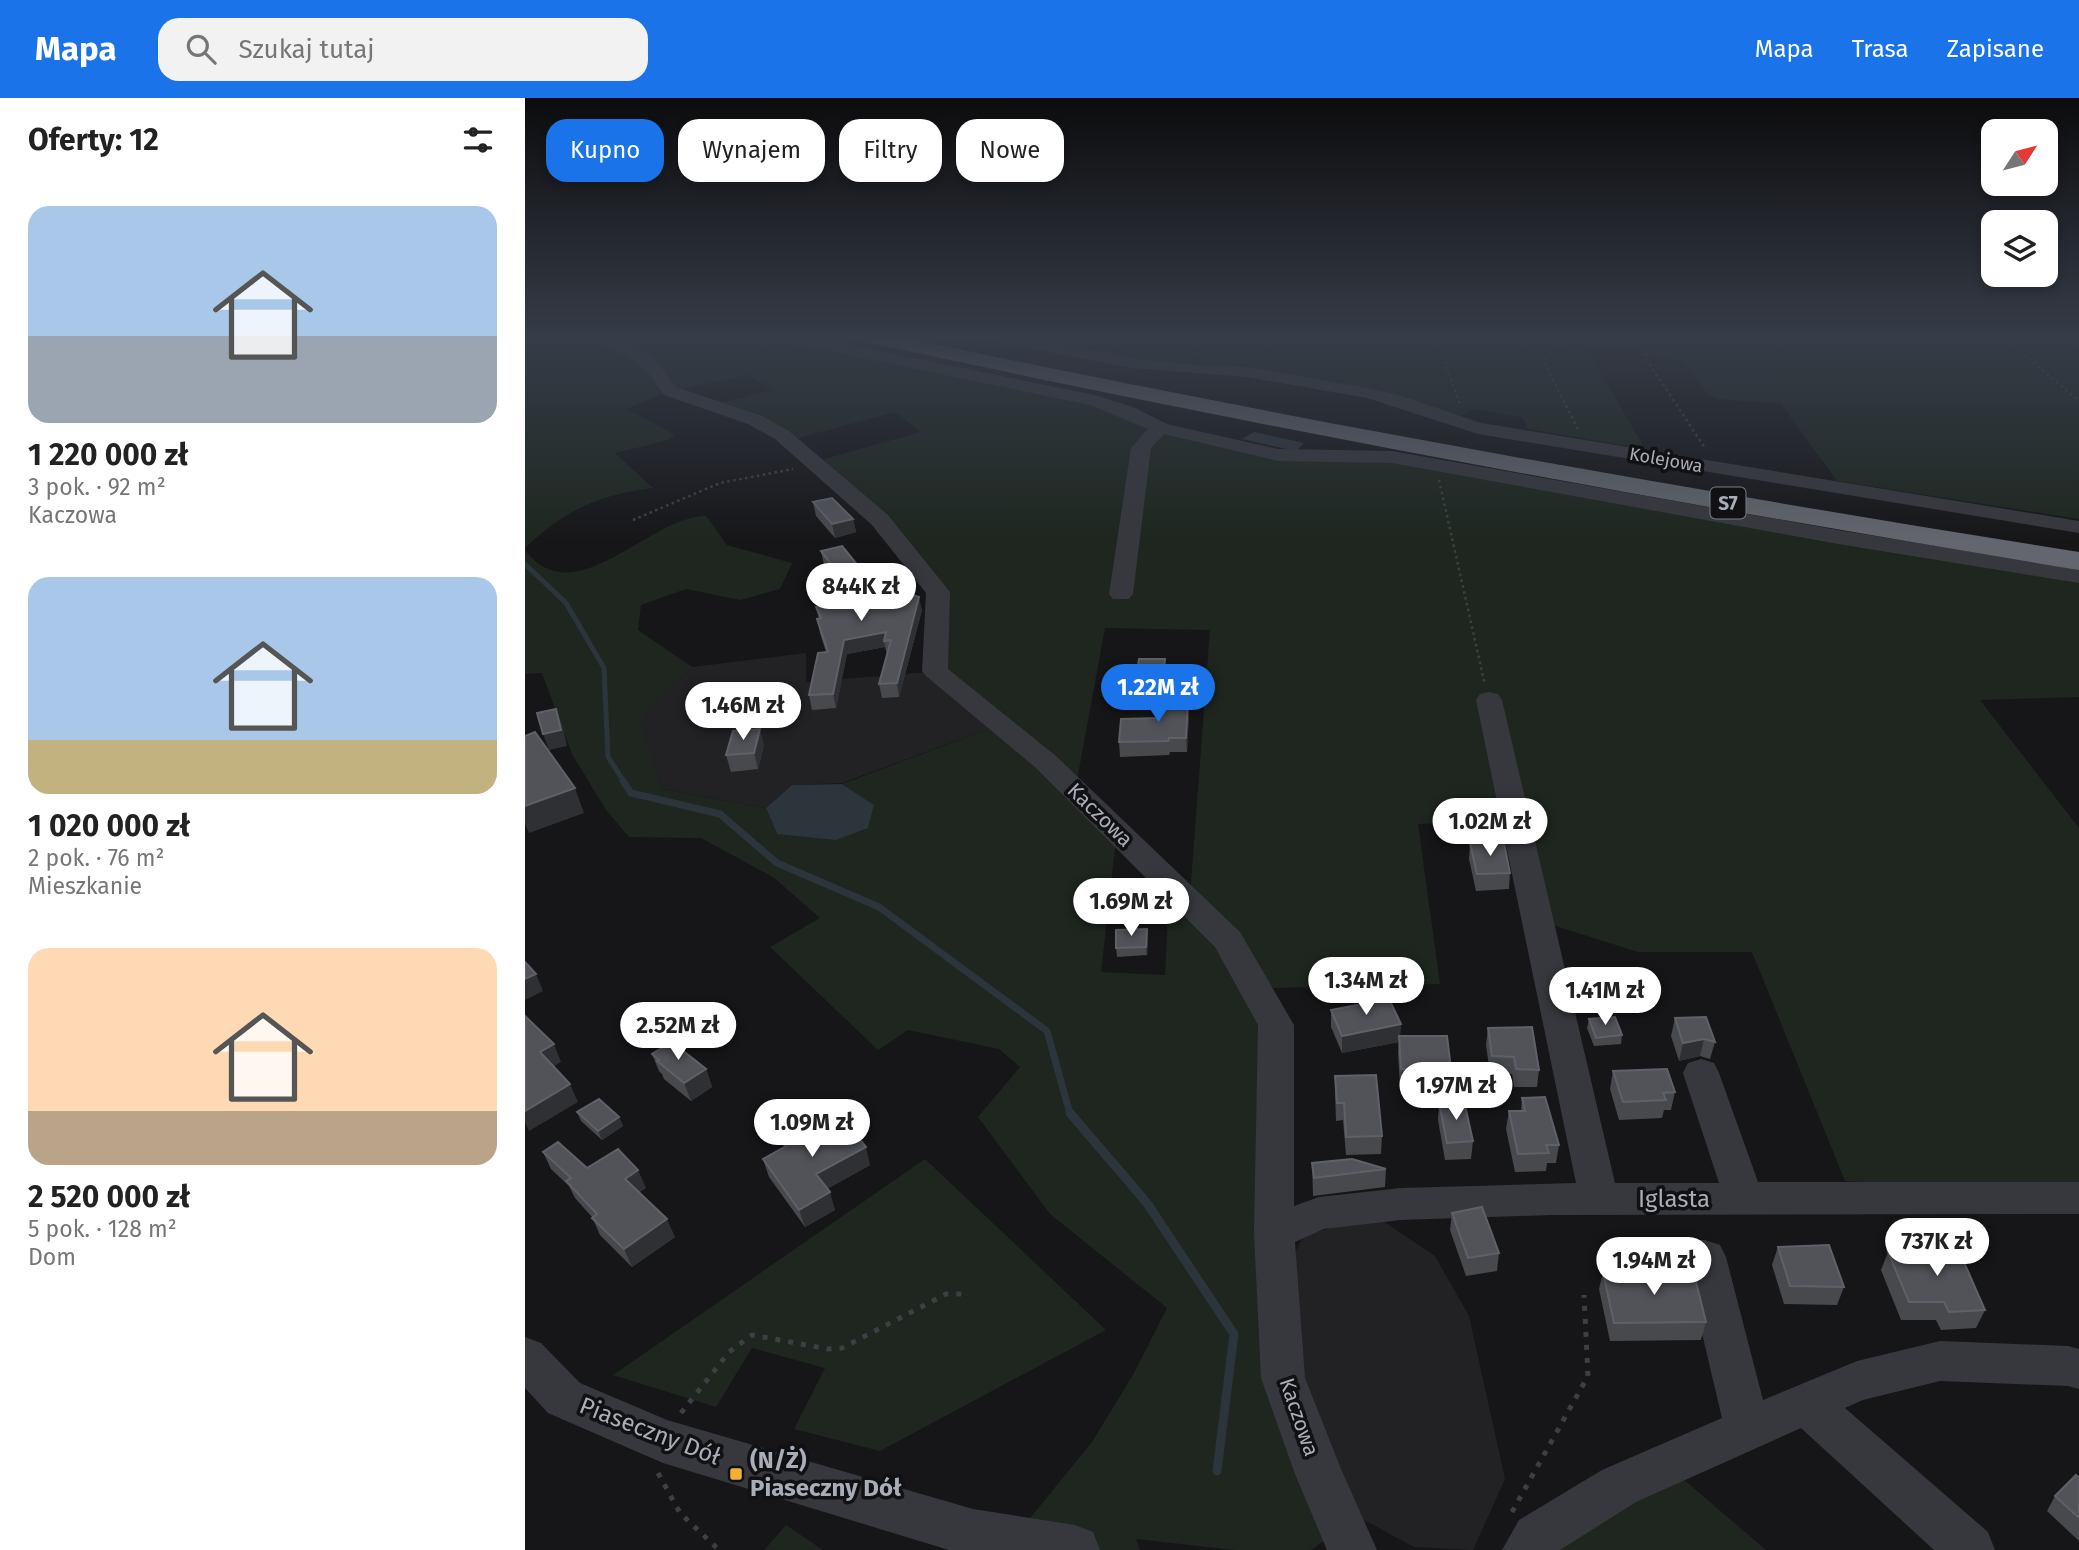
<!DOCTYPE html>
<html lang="pl">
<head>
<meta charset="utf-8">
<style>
	:root { --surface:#fff; --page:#f2f2f2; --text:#222; --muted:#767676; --accent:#1a73e8 }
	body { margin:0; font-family:"Fira Sans",sans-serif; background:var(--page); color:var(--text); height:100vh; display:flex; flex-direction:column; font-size:26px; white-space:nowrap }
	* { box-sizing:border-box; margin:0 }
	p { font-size:23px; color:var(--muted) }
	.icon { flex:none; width:38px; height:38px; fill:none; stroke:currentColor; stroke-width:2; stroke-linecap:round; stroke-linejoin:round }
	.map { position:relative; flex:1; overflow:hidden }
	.panel { display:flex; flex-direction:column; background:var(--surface); width:525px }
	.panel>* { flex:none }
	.top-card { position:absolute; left:21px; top:21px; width:665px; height:63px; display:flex; gap:14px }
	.needle { width:46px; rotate:54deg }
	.tools { position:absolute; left:1456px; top:21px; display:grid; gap:14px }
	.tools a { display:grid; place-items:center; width:77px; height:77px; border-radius:14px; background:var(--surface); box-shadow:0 4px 10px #0003; font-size:35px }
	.price { position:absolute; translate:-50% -60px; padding:0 16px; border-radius:24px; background:#fff; color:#222; font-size:23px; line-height:46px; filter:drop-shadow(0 2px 4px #0008) }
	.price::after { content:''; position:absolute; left:50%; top:42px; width:21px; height:16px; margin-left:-10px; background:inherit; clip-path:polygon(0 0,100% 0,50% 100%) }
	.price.active { background:var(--accent); color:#fff }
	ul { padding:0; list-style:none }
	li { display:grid; align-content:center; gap:14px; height:371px; padding:0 28px }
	li span { display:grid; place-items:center; height:217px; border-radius:21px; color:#555 }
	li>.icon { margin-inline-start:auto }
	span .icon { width:126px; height:126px; fill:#fffc; stroke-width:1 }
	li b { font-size:30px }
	h2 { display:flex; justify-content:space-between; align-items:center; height:84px; padding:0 28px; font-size:30px }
	.pill { padding:0 24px; border-radius:21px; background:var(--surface); box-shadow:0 4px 10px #0003; font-size:24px; line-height:63px }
	.pill.active { background:var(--accent); color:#fff }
	header { display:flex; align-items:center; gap:42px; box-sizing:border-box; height:98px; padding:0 35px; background:var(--accent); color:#fff }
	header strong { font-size:33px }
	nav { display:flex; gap:38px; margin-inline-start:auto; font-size:24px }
	.search { width:490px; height:63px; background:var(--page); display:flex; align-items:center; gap:18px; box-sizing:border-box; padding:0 24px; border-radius:21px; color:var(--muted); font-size:26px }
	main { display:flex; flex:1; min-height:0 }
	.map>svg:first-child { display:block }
</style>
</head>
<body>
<header>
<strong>Mapa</strong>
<div class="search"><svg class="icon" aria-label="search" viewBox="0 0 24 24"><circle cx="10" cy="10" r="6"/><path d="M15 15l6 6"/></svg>Szukaj tutaj</div>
<nav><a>Mapa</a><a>Trasa</a><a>Zapisane</a></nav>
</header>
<main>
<section class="panel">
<h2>Oferty: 12<svg class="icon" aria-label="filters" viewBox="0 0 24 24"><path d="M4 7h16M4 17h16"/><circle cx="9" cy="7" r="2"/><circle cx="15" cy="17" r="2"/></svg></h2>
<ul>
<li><span style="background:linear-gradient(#a9c7e8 60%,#9aa5b1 0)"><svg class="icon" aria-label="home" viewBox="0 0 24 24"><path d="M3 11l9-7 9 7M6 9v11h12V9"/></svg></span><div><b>1 220 000 zł</b><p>3 pok. · 92 m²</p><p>Kaczowa</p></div></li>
<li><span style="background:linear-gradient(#a9c7e8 75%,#c2b280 0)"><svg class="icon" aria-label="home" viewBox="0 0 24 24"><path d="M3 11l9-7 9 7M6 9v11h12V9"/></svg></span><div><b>1 020 000 zł</b><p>2 pok. · 76 m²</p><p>Mieszkanie</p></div></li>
<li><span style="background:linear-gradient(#ffd9b3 75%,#b9a48a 0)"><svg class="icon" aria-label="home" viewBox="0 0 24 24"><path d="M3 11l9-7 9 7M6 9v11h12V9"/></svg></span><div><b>2 520 000 zł</b><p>5 pok. · 128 m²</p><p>Dom</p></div></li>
</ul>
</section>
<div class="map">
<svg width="1554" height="1452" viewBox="0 0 1554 1452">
	<rect width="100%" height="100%" fill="#161618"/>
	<path fill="#222225" d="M281 555V584L404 574 466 630 317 685 267 687 241 710 137 691 114 622 167 569Z
		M849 1117 910 1158 944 1218 980 1381 948 1452 889 1449 837 1421 778 1288 767 1160 779 1138Z"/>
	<path fill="#1e261f" d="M0 241H67L106 256 141 294 102 311 150 337 140 343 90 355 128 390C73 397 40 412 0 450Z
		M84 241H258L568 303 696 348 853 361 1554 482V599L1455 602 1554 730V1096L1320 1083 1227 854H1113L1015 823 992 723 893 726 915 886 746 890 665 797 685 532 580 530 551 688 415 571 418 494 292 363 396 334 370 314 266 342 191 306 248 292 223 277 148 293C127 258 121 255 84 241Z
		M491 241H1554V421L1312 383 1256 306 1193 301 1183 297 1158 263 1122 258 1113 252H1063L1120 351 1003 331 998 320 994 319 947 311 931 321 855 296 661 270Z
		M181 418 202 447 267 465 255 491 215 502 161 491 116 507 113 532 167 569 115 622 137 691 241 710 252 736 349 707 317 686 466 630 591 741 576 874 640 877 644 795 695 845 743 927 730 1142 800 1442 786 1452H709L611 1441 615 1452H479L567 1344 609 1275 642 1210 525 1116 453 1019 495 969 474 951 383 932 353 952 245 849 295 820 248 779 176 740 104 739 81 712 47 656 17 575 0 576V452C49 518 126 417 181 418Z
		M400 1061 581 1232 355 1353 269 1331 300 1270 227 1250 191 1309 88 1277Z
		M1157 1380 1241 1452H1017Z
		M261 1427 298 1452H239Z"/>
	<path fill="#2c353c" d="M729 334 779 345 771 353 717 341Z
		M317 686 349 707 343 730 311 742 252 736 241 710 267 687Z"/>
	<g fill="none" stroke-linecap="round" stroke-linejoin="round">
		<path stroke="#2c353c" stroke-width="3.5" d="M573 241 589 245 616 241"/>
		<path stroke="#2c353c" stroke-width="5" d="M0 466 41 505 79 570 83 659 100 685"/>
		<path stroke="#2c353c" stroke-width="7" d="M98 683 106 695 195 716 252 765 354 809 522 933 545 1016"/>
		<path stroke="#2c353c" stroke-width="9" d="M545 1015 622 1105 709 1236 692 1373"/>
		<path stroke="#3d3f44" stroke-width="2.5" stroke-dasharray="2.5 3.5" stroke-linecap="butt" d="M911 241 936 309
			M1108 241 1180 350
			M1481 241 1554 303
			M671 257 672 241
			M1053 331 1019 264 1031 248 1057 241
			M914 382 960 587
			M108 422 195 385 268 371"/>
		<path stroke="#3d3f44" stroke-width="5" stroke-dasharray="5 8" stroke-linecap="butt" d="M156 1315 204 1254 227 1237 303 1251 317 1250 421 1196H441
			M133 1375 155 1415 194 1452
			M987 1414 1063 1278 1059 1197"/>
		<path fill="#37383d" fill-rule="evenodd" d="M69 241H92L106 247 130 261 151 289 237 318 264 333 363 417 425 494 423 571 531 658 715 834 769 927V1108L794 1099 876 1090 1051 1085 951 602 955 596 964 594 973 596 977 602 1090 1085H1194L1158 975 1163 965 1176 961 1189 965 1194 975 1233 1084H1554V1116L1026 1117 876 1122 799 1131 770 1144 780 1280 816 1371 852 1452H802L770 1376 736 1280 729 1135 733 927 690 849 511 670 401 578 397 573 401 495 347 427 250 341 223 326 139 297 124 276 111 263Z
			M262 241H295L570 297 608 309 642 326 753 351 867 353 1313 432 1554 471V485L1313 446 867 365 753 363 639 336 626 350 608 496 604 501H588L584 496 606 350 623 331 565 307 270 246Z
			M476 241H510L607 260 658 266 722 269 842 290 871 296 956 325 1554 423V435L953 336 842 300 722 279 607 270 484 246Z
			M1154 1142H1180L1195 1147 1201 1159 1238 1302 1332 1263 1415 1243 1543 1248 1554 1251V1291L1543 1288 1415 1283 1338 1302 1320 1310 1463 1434 1470 1452H1409L1276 1330 1111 1404 1035 1452H977L994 1422 1077 1372 1197 1320 1163 1176 1139 1171 1133 1159 1139 1147Z
			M0 1239 16 1245 55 1285 142 1322 448 1411 550 1427 568 1434 575 1452H424L138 1365 23 1315 0 1290Z"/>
		<path fill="#63666e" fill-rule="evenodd" d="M344 241H385C773 323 1163 392 1554 454V472C1152 406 753 333 355 247L347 246Z"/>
	</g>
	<path fill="#47494d" d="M288 404 328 421 331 434 310 440 291 418Z
		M296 453 346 484 368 501 397 512 374 599 357 600 354 586 362 556 360 549 322 556 311 610 287 612 284 597 301 554 295 535 292 521H294L291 509 326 502 299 467Z
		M641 576 639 595H612L611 580Z
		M664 616 662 654H645L644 657 595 659 594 644 635 620Z
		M239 647 233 671 206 674 201 657Z
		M945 745 985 775 984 791 951 793 944 761Z
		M622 831 623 839 622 857 592 859 591 850Z
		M806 912 876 926 875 938 926 971 924 989H875L873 955 874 944 817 955 806 929Z
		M1150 920 1190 944 1185 961 1175 958 1154 963 1146 938Z
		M1064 921 1097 937 1096 946 1069 948 1062 930Z
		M963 930 1014 972 1012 989H989L987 976H965L961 947Z
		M127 956 181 971 187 989 166 1003 139 981 137 976 134 973Z
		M1088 973 1150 994 1146 1012H1139L1137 1020 1094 1022 1085 991Z
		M810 978 857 1038 856 1056 821 1057 818 1022 811 1023 810 995Z
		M997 1000 1034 1047 1031 1065H1022L1021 1073 990 1074 981 1031 984 1013H996Z
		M914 1005 948 1043 946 1061 920 1062 913 1022Z
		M52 1014 94 1019 98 1028 77 1042 56 1023Z
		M257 1044 345 1067 302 1091 310 1112 280 1129 244 1079 238 1061 259 1049Z
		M18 1054 121 1090 114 1094 150 1139 107 1169 75 1137 67 1119 50 1100 44 1088 26 1071Z
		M787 1065 861 1071 860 1089 788 1098Z
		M927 1115 974 1155 972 1173 941 1178 925 1132Z
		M1404 1147 1460 1212 1451 1230 1416 1232 1411 1222H1376L1356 1172 1363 1154H1401Z
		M1253 1149 1319 1189 1312 1207 1259 1206 1247 1167Z
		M1078 1174 1181 1224 1176 1242 1085 1243 1074 1191Z
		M1554 1380V1443L1522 1413 1530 1398Z"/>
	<path fill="#2f3033" d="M328 421 331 434 310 440 307 426Z
		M394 499 397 512 374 599 372 585Z
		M361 534 359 543 360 549 322 556 311 610 308 596 319 542Z
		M640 561 641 576 639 595 638 580Z
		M663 602 664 616 662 654 661 640Z
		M31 611 37 626 42 648 24 652 18 636Z
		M235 631 239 647 233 671 229 655Z
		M50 690 59 715 4 735 0 726V708Z
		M622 831 623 839 622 857 621 849Z
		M11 876 18 893 0 902V881Z
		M876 926 874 944 817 955V938Z
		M1179 941 1175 958 1154 963 1158 945Z
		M29 946 36 964 22 972 15 954Z
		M181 971 187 989 166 1003 159 985Z
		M45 986 53 1004 4 1033 0 1024V1013Z
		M94 1019 98 1028 77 1042 73 1033Z
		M341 1049 345 1067 297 1094 291 1076Z
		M113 1072 121 1090 108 1098 100 1081Z
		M305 1094 310 1112 280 1129 274 1112Z
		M142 1121 150 1139 107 1169 99 1151Z"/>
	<path fill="#525359" stroke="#5f6168" stroke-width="2" d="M307 400 328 421 307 426 288 404Z
		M317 448 346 484 354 482 368 501 378 500 380 495 394 499 372 585 354 586 366 542 359 543 361 534 319 542 308 596 284 597 293 555 303 554 292 521 296 520 291 509 333 501 296 453Z
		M614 561H640L638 580H611Z
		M636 602H663L661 640H644L643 643 594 644 596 621 635 620Z
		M31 611 36 632 18 636 12 615Z
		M235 631 229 655 201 657 208 633Z
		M10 634 50 690 0 708V638Z
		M945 745H979L985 775 952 776Z
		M622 831 621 849 591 850V832Z
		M0 864 11 876 0 881Z
		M864 901 876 926 817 938 806 912Z
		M0 918 29 946 15 954 45 986 0 1013Z
		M1090 919 1097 937 1071 940 1064 921Z
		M1181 919 1190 944 1179 941 1158 945 1150 920Z
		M1007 929 1014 972 991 971 989 959 967 958 963 930Z
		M874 938H922L926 971H876Z
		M147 944 181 971 159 985 132 963 134 962 127 956Z
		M1142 971 1150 994 1138 995 1141 1002 1098 1004 1088 973Z
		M851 977 857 1038 821 1039 819 1005H812L810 978Z
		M1020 999 1034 1047H1021L1024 1055 993 1056 984 1013H1000L997 1000Z
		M74 1001 94 1019 73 1033 52 1014Z
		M939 1003 948 1043 922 1045 914 1005Z
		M316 1018 341 1049 291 1076 305 1094 274 1112 238 1061 261 1048 257 1044 290 1026 293 1030Z
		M33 1044 62 1070 93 1051 113 1072 100 1081 142 1121 99 1151 67 1120 72 1116 41 1083 46 1080 18 1054Z
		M827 1061 861 1071 789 1080 787 1065Z
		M957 1109 974 1155 943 1160 927 1115Z
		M1431 1146 1460 1212 1424 1214 1419 1204H1384L1363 1154H1407L1404 1147Z
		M1304 1147 1319 1189 1265 1188 1253 1149Z
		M1168 1172 1181 1224 1089 1225 1078 1174Z
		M1551 1377 1554 1380V1420L1530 1398Z"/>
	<linearGradient id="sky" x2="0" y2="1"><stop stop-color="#0c0c0d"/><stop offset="0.54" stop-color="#363c48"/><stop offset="1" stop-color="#363c48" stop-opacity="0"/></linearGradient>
	<rect width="1554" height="444" fill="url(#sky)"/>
	<rect fill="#f2b134" stroke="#111113" stroke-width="2.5" x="204" y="1369" width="14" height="14" rx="3.5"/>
	<g text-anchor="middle" stroke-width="7" stroke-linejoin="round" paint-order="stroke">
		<g font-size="18" fill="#a8adb8" stroke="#111113">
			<text transform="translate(1141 362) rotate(10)" y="6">Kolejowa</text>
		</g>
		<rect fill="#111113" stroke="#7b7e86" stroke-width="2" x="1185.5" y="389.5" width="35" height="31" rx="5"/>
		<g font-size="19" font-weight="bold" fill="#a8adb8">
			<text x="1203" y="412">S7</text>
		</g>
		<g font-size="21" fill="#a8adb8" stroke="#111113">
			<text transform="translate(575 717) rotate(44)" y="7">Kaczowa</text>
			<text transform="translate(774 1319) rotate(71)" y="7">Kaczowa</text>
		</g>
		<g font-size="24" fill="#a8adb8" stroke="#111113">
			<text x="1149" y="1109">Iglasta</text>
			<text transform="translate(125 1333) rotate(21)" y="8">Piaseczny Dół</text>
		</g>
		<g font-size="24" font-weight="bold" fill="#a8adb8" stroke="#111113" text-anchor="start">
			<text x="225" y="1370">(N/Ż)<tspan x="225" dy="28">Piaseczny Dół</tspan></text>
		</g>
	</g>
</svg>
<div class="tools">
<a><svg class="needle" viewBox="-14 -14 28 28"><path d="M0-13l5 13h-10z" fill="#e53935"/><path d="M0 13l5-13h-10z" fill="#767676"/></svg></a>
<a><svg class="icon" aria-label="layers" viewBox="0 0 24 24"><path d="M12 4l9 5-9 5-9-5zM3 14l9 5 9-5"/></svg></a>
</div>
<b class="price" style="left:336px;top:525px">844K zł</b>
<b class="price active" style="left:633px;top:626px">1.22M zł</b>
<b class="price" style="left:218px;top:644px">1.46M zł</b>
<b class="price" style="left:965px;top:760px">1.02M zł</b>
<b class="price" style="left:606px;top:840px">1.69M zł</b>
<b class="price" style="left:841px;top:919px">1.34M zł</b>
<b class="price" style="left:1080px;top:929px">1.41M zł</b>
<b class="price" style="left:153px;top:964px">2.52M zł</b>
<b class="price" style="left:931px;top:1024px">1.97M zł</b>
<b class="price" style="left:287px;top:1061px">1.09M zł</b>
<b class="price" style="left:1412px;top:1180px">737K zł</b>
<b class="price" style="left:1129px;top:1199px">1.94M zł</b>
<div class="top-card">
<a class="pill active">Kupno</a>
<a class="pill">Wynajem</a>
<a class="pill">Filtry</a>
<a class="pill">Nowe</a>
</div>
</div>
</main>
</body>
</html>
